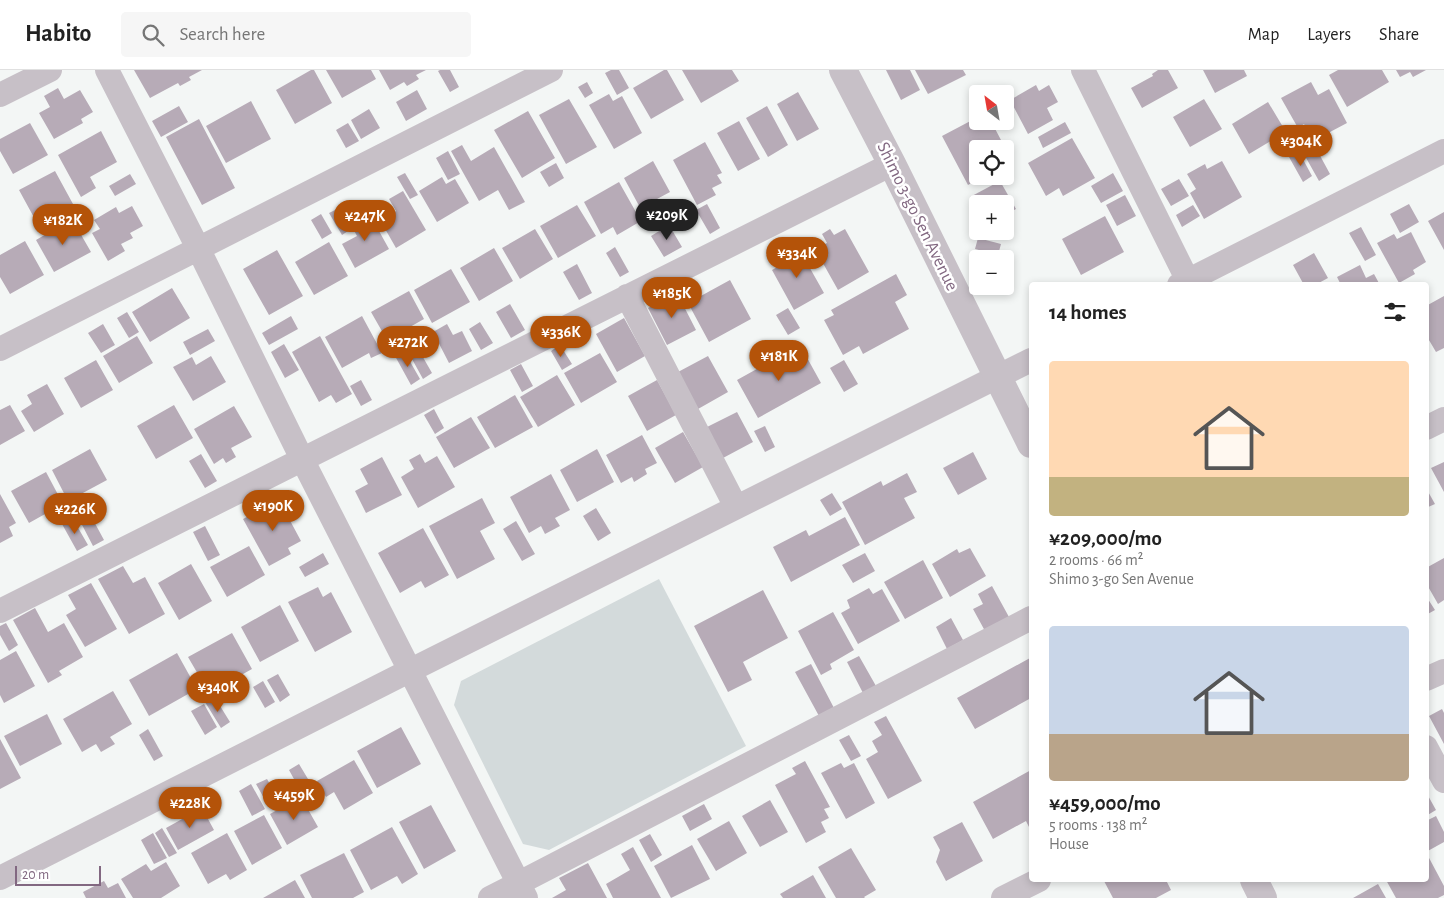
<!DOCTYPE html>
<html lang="en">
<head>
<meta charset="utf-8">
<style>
	:root { --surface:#fff; --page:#f6f6f6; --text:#222; --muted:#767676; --line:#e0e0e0; --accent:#b45309 }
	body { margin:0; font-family:"Alegreya Sans",sans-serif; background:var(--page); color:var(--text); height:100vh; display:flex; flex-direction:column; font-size:19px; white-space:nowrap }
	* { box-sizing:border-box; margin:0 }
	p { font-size:16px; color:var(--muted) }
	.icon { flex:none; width:28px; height:28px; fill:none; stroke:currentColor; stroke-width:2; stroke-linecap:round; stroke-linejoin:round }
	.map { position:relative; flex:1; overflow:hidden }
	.drawer { position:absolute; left:1029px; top:212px; width:400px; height:600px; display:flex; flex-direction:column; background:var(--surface); border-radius:5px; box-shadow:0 2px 8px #0003 }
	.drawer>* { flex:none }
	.needle { width:32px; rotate:329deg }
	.buttons { position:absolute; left:969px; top:15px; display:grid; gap:10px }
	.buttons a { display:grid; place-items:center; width:45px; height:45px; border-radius:5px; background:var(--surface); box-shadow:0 2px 8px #0003; font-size:25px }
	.scale { position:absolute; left:15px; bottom:12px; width:86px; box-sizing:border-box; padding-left:5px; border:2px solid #826881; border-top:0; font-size:14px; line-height:18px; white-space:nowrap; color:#826881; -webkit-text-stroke:4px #fff; paint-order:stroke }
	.price { position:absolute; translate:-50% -42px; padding:0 11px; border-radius:18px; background:var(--accent); color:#fff; font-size:16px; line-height:32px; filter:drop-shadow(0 1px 2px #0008) }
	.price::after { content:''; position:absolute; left:50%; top:30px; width:15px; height:11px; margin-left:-8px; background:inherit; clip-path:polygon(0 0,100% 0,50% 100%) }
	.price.current { background:#222; color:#fff }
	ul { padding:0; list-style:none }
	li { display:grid; align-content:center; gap:10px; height:265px; padding:0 20px }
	li span { display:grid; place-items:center; height:155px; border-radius:5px; color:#555 }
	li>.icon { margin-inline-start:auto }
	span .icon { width:90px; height:90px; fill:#fffc; stroke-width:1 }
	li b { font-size:21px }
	h2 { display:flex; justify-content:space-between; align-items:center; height:60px; padding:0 20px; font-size:21px }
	header { display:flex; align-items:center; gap:30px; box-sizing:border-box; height:70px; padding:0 25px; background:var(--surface); border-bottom:1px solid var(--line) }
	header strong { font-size:24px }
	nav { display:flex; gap:28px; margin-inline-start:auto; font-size:18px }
	.search { width:350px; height:45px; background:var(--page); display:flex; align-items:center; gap:12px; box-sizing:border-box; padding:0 18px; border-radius:5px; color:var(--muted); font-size:19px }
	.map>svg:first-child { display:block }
</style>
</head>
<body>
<header>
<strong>Habito</strong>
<div class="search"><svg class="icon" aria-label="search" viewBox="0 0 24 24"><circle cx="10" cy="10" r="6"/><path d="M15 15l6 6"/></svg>Search here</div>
<nav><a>Map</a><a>Layers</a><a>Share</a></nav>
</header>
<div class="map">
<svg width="1444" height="828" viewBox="0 0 1444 828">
	<rect width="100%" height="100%" fill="#f3f6f5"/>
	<path fill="#d3dadb" d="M659 509 746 676 549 780 523 774 454 635 461 611Z"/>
	<path fill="#b7abb7" d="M134 0H202L189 7 191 10 180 16 178 13 150 28Z
		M311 0H314L332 33 295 54 276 20Z
		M326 0H371L376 9 342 28Z
		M379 0H426L416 5 419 9 407 16 404 12 390 20Z
		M440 0H450L459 17 450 22 438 1Z
		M611 0H619L629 18 617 25 605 3Z
		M664 0H667L684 30 651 49 633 18Z
		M682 0H732L739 11 701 33Z
		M886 0H910L920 20 901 30Z
		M915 0H963L966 5 928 24Z
		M1158 0H1168L1178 18 1142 38 1131 18 1153 6 1152 4Z
		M1203 0H1244L1247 6 1215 23Z
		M1338 0H1382L1389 12 1347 37 1329 5Z
		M1396 0H1426L1413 7 1410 2 1400 7Z
		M587 12 593 23 585 28 578 17Z
		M1311 12 1318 25 1329 19 1347 53 1313 71 1304 54 1298 58 1281 28Z
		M1036 15 1039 21 1049 15 1058 32 1047 38 1053 50 1028 64 1010 30Z
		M58 18 64 29 80 20 93 42 81 49 83 53 54 69 39 43 50 37 44 26Z
		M417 20 427 39 406 51 396 32Z
		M798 22 819 59 797 71 777 34Z
		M609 24 613 31 622 26 642 63 614 79 589 35Z
		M569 29 597 77 566 94 539 45Z
		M1204 29 1222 59 1190 77 1173 47Z
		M251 31 271 69 226 93 206 56Z
		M1268 32 1286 62 1249 84 1232 54Z
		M179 36 188 52 161 67 152 51Z
		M767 36 788 75 768 87 746 48Z
		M369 39 380 58 361 69 351 50Z
		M528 41 555 88 522 108 494 60Z
		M978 47V51H991L1012 91 1005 95V79H978V106H984L968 115 942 66Z
		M199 49 235 118 202 135 166 67Z
		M739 51 760 89 738 101 717 63Z
		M1065 52 1071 63 1043 78 1038 67Z
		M30 53 48 85 13 104 0 81V69Z
		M348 53 359 71 346 78 336 60Z
		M101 61 117 92 90 107 96 118 81 127 58 85Z
		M1072 68 1095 108 1063 126 1059 118 1046 126 1028 93Z
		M705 72 722 103 717 105 722 113 712 118 716 125 697 135 673 90Z
		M462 75 471 91 494 77 525 132 509 140 498 120 479 131 451 81Z
		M1317 80 1330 104 1319 111 1305 86Z
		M448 81 460 104 448 110 436 88Z
		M1299 82 1312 106 1303 112 1289 87Z
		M653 91 670 122 657 129 666 147 650 156 624 108Z
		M1222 91 1242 127 1204 149 1190 123 1196 119 1187 104 1205 94 1207 99Z
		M556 93 564 108 549 117 540 102Z
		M55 101 73 134 37 153 19 120Z
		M405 103 418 125 410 129 397 107Z
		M1113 103 1123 121 1101 133 1091 116Z
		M130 104 136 114 115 126 109 116Z
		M442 107 446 114 455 109 469 133 437 152 419 121Z
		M1179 109 1189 126 1171 136 1161 119Z
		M1000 111 1016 139 1005 145V134H978V142L970 127Z
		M619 112 641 151 617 165 613 157 601 164 584 132Z
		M403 121 426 160 396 178 380 150 396 141 389 129Z
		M1125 125 1136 146 1117 156 1106 135Z
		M707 134 720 158 710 164 696 140Z
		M1409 134 1419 152 1400 163 1390 144Z
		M577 135 596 166 558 188 540 156Z
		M1193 135 1200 146 1182 157 1176 145Z
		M132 136 143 156 130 163 133 168 121 174 125 181 108 191 92 163 100 159 94 150 116 137 119 143Z
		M339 138 351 159 342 165 329 143Z
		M1444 142V180L1428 151Z
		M369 143 389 179 355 198 342 174 357 166 350 153Z
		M321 144 332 163 322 169 311 150Z
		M1105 146 1124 182 1081 205 1062 169Z
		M72 149 91 182 54 202 36 170Z
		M669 155 682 177 664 187 651 166Z
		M1361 157 1376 185 1365 191 1349 163Z
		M535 159 553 189 520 209 502 178Z
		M830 159 834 165 845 159 869 202 838 220 815 179 827 173 822 164Z
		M1411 162 1426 192 1413 200 1415 204 1399 213 1377 173 1394 164 1397 169Z
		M978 168 1001 174 998 185 975 179Z
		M25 171 44 205 10 224 0 207V185Z
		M329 172 348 206 314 225 295 192Z
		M615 177 629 202 620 207 606 183Z
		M798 177 824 223 794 240 772 200 783 194 780 187Z
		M494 178 513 211 479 231 460 198Z
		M277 180 303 226 269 245 243 199Z
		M1314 183 1328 208 1315 215H1304L1293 195Z
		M577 194 592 223 579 230 563 202Z
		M1360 195 1366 208 1374 204 1380 215H1341L1337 207Z
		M451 199 470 232 432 253 414 220Z
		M896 204 907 225 895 232 909 259 863 284 859 276 843 285 824 250 834 245 831 240Z
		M730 210 751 249 709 272 688 233Z
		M172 218 190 248 150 272 132 242Z
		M409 221 424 249 387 270 371 242Z
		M677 223 696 260 667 275 648 238Z
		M1444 226V278L1436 282 1426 265V236Z
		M510 234 525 260 511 268 496 242Z
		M788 238 800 258 788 265 776 245Z
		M127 242 139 262 129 268 117 248Z
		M291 246 298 259 269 275 262 263Z
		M362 246 382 283 371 288 369 283 342 298 325 267Z
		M624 248 645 286 617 302 596 264Z
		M480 252 493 273 481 280 469 259Z
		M103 254 115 275 101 283 88 263Z
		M447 254 453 265 462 261 472 281 449 293 433 262Z
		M208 259 215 271 190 285 183 272Z
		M137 266 153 293 119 313 103 286Z
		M320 266 352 324 336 333 331 325 319 332 292 282Z
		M284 274 299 300 285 308 271 282Z
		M416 275 432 303 423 309 407 280Z
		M560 275 572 294 562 300 551 281Z
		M800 275 821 313 758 348 737 310Z
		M404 281 420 309 411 315 395 286Z
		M600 283 617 312 581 333 564 303Z
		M211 286 226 312 193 331 173 297 192 287 196 295Z
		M708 286 728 322 698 339 678 302Z
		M96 290 113 320 81 338 64 308Z
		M844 290 858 314 844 322 830 298Z
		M521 294 533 316 522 322 510 300Z
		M557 305 575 335 538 357 520 327Z
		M361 310 372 330 361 336 350 316Z
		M657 310 676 345 647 361 628 326Z
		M47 314 64 344 34 362 21 341 32 334 27 325Z
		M515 325 533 357 495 378 477 347Z
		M10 335 25 361 0 375V340Z
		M174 335 193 368 156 389 137 356Z
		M234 336 252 367 231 378 236 387 226 393 223 388 214 394 194 359Z
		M434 339 444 358 435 364 424 345Z
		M737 342 753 372 723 388 707 357Z
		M471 347 490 378 454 398 436 367Z
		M765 356 775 377 765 382 754 361Z
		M683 362 703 397 675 413 655 378Z
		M642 365 657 393 645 399 647 404 634 412 632 407 621 413 606 385Z
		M90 379 107 410 68 431 52 400Z
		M597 379 614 412 577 432 560 400Z
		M973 382 987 409 958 425 943 398Z
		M201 384 217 411 205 418 189 391Z
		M420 384 425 393 437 386 455 417 418 438 401 407 414 399 409 390Z
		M382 387 402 425 366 443 355 421 368 414 360 399Z
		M1444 392V422L1431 398Z
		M46 402 63 434 29 453 11 421Z
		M907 403 917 422 904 428 915 448 865 475 842 432 881 411 883 416Z
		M551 404 570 440 555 448 560 456 545 464 541 456 529 463 510 427Z
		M1426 418 1435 434 1426 438Z
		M832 423 842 439 830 446 820 430Z
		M0 424 16 453 9 457 13 466 0 473Z
		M482 428 495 453 480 461 495 489 457 509 429 456Z
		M279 430 301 471 288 478 291 484 269 496 243 449Z
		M596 438 611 463 598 471 583 446Z
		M91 446 104 470 93 476 80 451Z
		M845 447 860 475 791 512 773 477 806 460 809 466Z
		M73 449 88 475 77 481 62 454Z
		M516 451 535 484 522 491 503 459Z
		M205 456 220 485 208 491 193 462Z
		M423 458 449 505 425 518 421 511 400 523 378 483Z
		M249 476 265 505 227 527 210 497Z
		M970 478 986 506 950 527 932 494 957 479 959 483Z
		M323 483 329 494 305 507 299 497Z
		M865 483 875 501 853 513 842 495Z
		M1444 488V530L1438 534 1426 513V498Z
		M923 490 943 528 905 549 884 512Z
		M191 494 212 531 179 550 158 513Z
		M123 496 133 513 145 507 165 544 129 564 98 509Z
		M91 513 117 559 85 577 66 545 76 539 68 525Z
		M992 516 1009 547 985 561 973 539 983 534 978 524Z
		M318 517 323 527 331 522 352 562 315 582 288 532Z
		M869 518 873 524 882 519 900 551 858 574 841 543 850 538 847 530Z
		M763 520 788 568 743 592 752 610 728 622 694 556Z
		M1426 526 1435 540 1426 545Z
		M280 535 299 571 260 592 241 557Z
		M35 538 48 562 64 553 83 587 59 601 62 605 48 613 13 550Z
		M833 542 854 580 830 594 832 599 821 605 798 561Z
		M951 548 963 570 947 579 936 557Z
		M6 553 18 575 9 581 0 565V556Z
		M232 563 252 599 209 623 188 587Z
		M16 581 35 616 4 633 0 625V590Z
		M177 583 197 619 149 646 129 610Z
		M859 586 876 616 863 623 847 592Z
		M1030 588 1031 628 975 659 957 628Z
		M811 594 834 638 819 646 795 602Z
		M278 604 290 625 280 632 267 610Z
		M263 611 275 632 265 638 253 617Z
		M113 621 132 654 110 667 115 674 101 682 96 674 82 682 63 649Z
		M211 628 214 633 217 631 230 652 221 658 205 632Z
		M204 634 217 657 205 665 191 641Z
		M1442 639 1444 643V674L1429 646Z
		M47 644 62 674 20 696 4 666Z
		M886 646 922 711 888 729 866 689 878 682 872 671 882 665 874 652Z
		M401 657 421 694 377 718 357 681Z
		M148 659 163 686 154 691 139 665Z
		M849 665 861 686 851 691 839 670Z
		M0 669 21 708 0 719Z
		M354 690 373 723 344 740 334 722 326 727 317 711Z
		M805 691 830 737 824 739 829 748 821 752 826 762 806 773 775 715 796 704 792 698Z
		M841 693 844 698 854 693 875 733 846 749 821 703Z
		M299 694 311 714 300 720 289 700Z
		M1031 700V761L1026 751 993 769 973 732Z
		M267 709 280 731 269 737 256 714Z
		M251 714 265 739 252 746 239 721Z
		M1426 722 1436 740 1426 746Z
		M301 727 318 757 287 775 270 744Z
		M770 730 788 762 760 777 742 746Z
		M704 734 712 749 690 761 682 746Z
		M431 735 456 781 424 799 399 752Z
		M202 738 214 760 178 780 166 758Z
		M264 745 282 778 252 795 234 761Z
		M1436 746 1444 762V772L1426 782V751Z
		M729 751 747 783 716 801 697 769Z
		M962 752 983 791 946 811 936 792 940 780 933 767Z
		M392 757 418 804 402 814 397 806 371 820 350 780Z
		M162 758 177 783 169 787 155 763Z
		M153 763 167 788 154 794 141 770Z
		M227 763 247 800 230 810 226 804 208 814 191 783Z
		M650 764 662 785 651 792 639 770Z
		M692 775 710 809 671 828 654 796Z
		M633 777 661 828H613L606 814 630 800 621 784Z
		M851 778 876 820 864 827 865 828H836L818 797Z
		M344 783 364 822 353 828H312L300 805Z
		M1428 786 1444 816V825L1438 828H1396L1386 810H1426V787Z
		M166 792 180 816 161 828H133L121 809 146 794 151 801Z
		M588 793 607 828H552L566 820 559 808Z
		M813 805 826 828H783L780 824Z
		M295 810 305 828H263Z
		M1106 810H1166L1171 820 1156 828H1113L1104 811Z
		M104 811 108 818 118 813 126 828H86L83 822Z
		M1378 814 1386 828H1353Z"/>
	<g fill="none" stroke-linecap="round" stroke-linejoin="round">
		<path stroke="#c7c0c7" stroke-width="24" d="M107 0 198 178 302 389 526 828
			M1083 0 1190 215
			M0 25 50 0
			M1179 215 1444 81
			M627 226 736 437
			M0 279 551 0
			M1426 358 1444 349
			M0 541 892 94
			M1426 609 1444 601
			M1426 677 1444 711
			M0 808 409 601 1031 290
			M490 828 1031 548
			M1003 828 1039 810"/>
		<path stroke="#c7c0c7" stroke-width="28" d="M843 0 892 94 1031 374
			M1254 810 1263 828"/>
	</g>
	<g text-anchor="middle" stroke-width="5" stroke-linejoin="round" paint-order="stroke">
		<g font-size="18" fill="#826881" stroke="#fff">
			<text transform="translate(918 146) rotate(64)" y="6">Shimo 3-go Sen Avenue</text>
		</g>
	</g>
</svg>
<div class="buttons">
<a><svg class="needle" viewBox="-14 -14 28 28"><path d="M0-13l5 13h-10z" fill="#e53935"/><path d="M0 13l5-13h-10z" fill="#767676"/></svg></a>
<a><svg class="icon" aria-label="locate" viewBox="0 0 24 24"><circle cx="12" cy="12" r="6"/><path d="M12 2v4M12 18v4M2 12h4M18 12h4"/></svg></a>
<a>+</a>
<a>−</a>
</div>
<div class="scale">20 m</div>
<b class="price" style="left:1301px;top:97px">¥304K</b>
<b class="price current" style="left:667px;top:171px">¥209K</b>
<b class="price" style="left:365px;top:172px">¥247K</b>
<b class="price" style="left:63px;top:176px">¥182K</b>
<b class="price" style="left:797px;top:209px">¥334K</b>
<b class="price" style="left:672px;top:249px">¥185K</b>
<b class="price" style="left:561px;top:288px">¥336K</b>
<b class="price" style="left:408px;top:298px">¥272K</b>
<b class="price" style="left:779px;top:312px">¥181K</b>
<b class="price" style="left:273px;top:462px">¥190K</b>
<b class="price" style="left:75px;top:465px">¥226K</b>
<b class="price" style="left:218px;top:643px">¥340K</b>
<b class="price" style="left:294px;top:751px">¥459K</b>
<b class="price" style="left:190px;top:759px">¥228K</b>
<section class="drawer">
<h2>14 homes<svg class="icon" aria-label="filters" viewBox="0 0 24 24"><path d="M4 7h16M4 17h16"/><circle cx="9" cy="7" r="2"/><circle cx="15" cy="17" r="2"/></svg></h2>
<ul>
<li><span style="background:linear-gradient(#ffd9b3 75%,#c2b280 0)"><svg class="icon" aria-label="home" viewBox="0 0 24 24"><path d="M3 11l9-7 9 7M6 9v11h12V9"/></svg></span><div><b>¥209,000/mo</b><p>2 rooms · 66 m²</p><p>Shimo 3-go Sen Avenue</p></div></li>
<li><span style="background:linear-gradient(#c9d6e8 70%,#b9a48a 0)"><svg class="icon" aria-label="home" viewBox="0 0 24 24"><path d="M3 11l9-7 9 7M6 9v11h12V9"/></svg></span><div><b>¥459,000/mo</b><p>5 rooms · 138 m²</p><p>House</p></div></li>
</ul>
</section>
</div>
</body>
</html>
